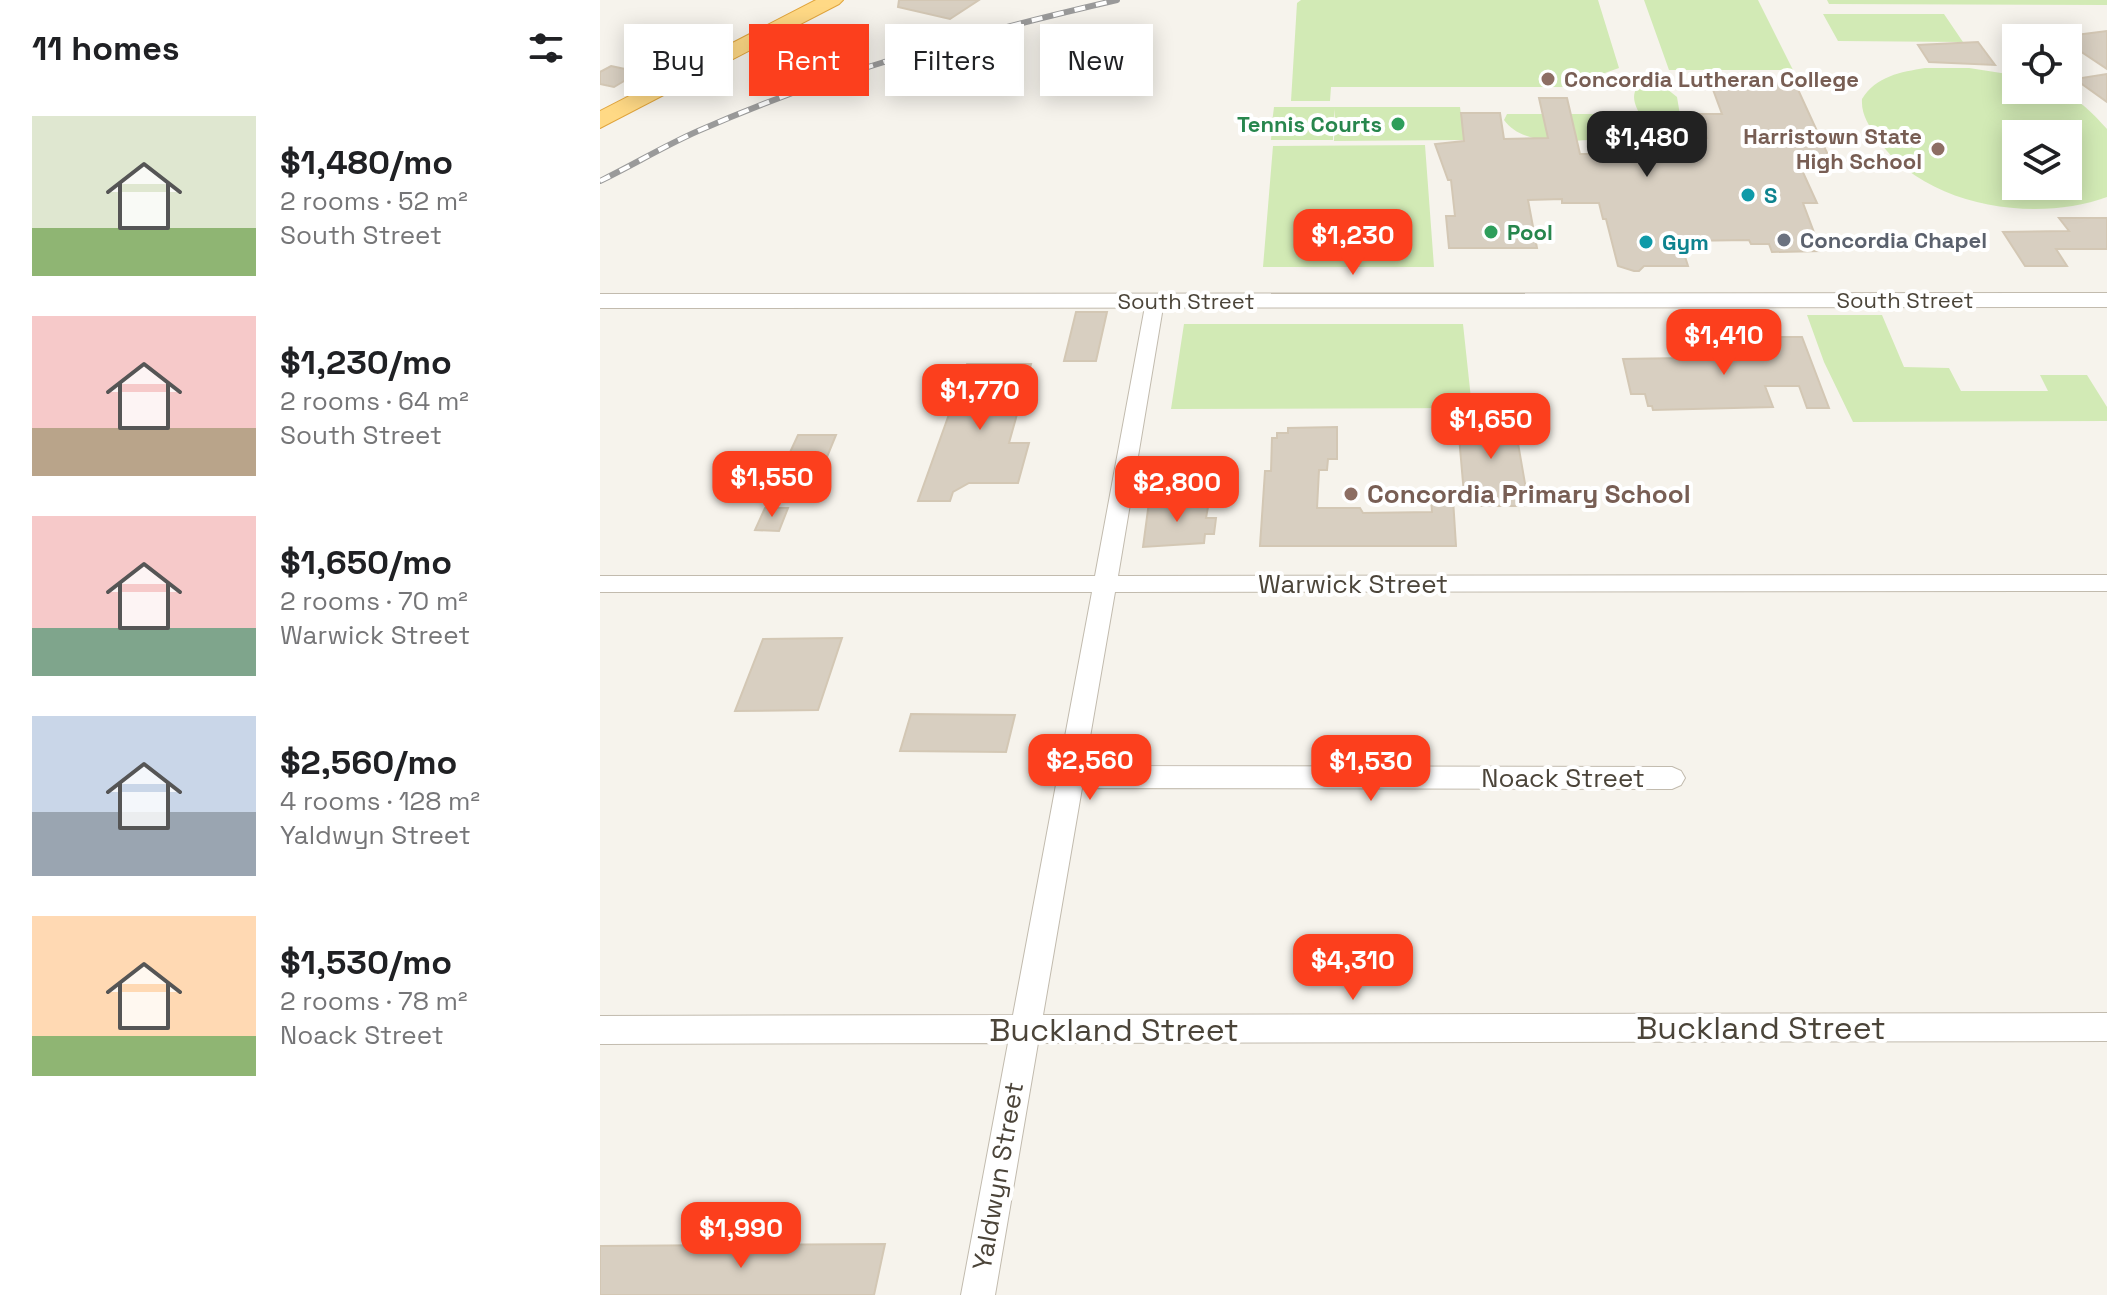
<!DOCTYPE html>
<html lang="en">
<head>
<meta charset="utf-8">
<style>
	:root { --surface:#fff; --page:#f2f2f2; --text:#202124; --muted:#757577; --accent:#fc3f1d }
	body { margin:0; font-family:"Space Grotesk",sans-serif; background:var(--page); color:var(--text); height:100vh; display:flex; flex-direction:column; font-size:30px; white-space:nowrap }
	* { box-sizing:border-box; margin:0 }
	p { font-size:26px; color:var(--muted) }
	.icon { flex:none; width:44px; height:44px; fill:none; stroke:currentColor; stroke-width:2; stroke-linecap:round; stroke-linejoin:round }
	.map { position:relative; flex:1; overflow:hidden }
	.panel { display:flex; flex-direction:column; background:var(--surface); width:600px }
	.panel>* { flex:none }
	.top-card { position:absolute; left:24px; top:24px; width:760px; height:72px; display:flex; gap:16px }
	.buttons { position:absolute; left:1402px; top:24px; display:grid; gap:16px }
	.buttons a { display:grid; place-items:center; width:80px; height:80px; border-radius:0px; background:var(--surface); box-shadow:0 4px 20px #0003; font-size:40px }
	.price { position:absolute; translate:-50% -68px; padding:0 18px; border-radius:16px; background:var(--accent); color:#fff; font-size:26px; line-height:52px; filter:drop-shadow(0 2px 4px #0008) }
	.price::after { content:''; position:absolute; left:50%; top:48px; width:24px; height:18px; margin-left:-12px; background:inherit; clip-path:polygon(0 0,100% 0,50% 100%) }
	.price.selected { background:#222; color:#fff }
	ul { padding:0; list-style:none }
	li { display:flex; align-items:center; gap:24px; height:200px; padding:0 32px }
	li span { display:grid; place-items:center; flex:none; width:224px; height:160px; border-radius:0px; color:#555 }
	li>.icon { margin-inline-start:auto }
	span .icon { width:96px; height:96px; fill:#fffc; stroke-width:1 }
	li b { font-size:34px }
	h2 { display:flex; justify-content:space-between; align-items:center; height:96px; padding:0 32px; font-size:34px }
	.pill { padding:0 28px; border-radius:0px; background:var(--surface); box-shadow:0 4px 20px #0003; font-size:28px; line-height:72px }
	.pill.selected { background:var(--accent); color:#fff }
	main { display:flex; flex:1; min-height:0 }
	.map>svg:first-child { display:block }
</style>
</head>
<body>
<main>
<section class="panel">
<h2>11 homes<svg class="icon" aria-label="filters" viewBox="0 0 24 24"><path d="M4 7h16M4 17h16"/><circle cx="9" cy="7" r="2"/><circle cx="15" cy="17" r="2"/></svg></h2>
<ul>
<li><span style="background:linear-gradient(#dfe7d0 70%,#8fb573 0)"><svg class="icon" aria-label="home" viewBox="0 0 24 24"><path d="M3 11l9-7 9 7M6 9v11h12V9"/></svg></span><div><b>$1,480/mo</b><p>2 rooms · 52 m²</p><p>South Street</p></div></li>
<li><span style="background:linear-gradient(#f6c9c9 70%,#b9a48a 0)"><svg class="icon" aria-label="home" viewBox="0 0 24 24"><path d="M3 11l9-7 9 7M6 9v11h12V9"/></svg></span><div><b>$1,230/mo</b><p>2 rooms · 64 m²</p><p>South Street</p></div></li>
<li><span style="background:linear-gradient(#f6c9c9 70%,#7fa58c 0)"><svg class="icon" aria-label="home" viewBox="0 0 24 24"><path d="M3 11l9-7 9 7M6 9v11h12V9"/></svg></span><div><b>$1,650/mo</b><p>2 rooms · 70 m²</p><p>Warwick Street</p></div></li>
<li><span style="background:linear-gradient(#c9d6e8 60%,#9aa5b1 0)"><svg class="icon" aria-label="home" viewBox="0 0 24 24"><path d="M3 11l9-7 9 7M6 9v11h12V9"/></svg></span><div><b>$2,560/mo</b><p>4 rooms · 128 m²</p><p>Yaldwyn Street</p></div></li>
<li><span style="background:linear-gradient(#ffd9b3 75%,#8fb573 0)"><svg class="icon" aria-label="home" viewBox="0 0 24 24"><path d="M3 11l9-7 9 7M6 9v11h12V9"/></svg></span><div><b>$1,530/mo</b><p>2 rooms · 78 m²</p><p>Noack Street</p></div></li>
</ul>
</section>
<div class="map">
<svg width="1507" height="1295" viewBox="0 0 1507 1295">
	<rect width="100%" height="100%" fill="#f6f3ec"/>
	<path fill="#d2eab5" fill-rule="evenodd" d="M701 0H998L1019 68 965 87H731L730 101H691L697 3Z
		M1044 0H1158L1193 70H1069Z
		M1227 0H1507V5L1229 4Z
		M1223 14H1344L1363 42 1238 41Z
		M1325 68H1369L1414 75 1416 90C1465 90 1474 92 1507 129V197C1434 224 1322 206 1277 138 1269 125 1261 115 1262 99 1276 76 1301 72 1325 68ZM1468 134V186H1416V134Z
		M1047 73 1077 97 1082 127H1046C1033 100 1027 97 1047 73Z
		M674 107H860L864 140 734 141 735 109 733 123H672Z
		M907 114H1016L1018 123 1012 139C979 139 926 150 904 120Z
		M672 124H733V140H671Z
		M825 145 834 267H663L673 146Z
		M1207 315H1282L1304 367 1349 368 1361 391H1448L1440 375H1487L1507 407V421L1253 422 1224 362Z
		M584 324H863L872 408 571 409Z"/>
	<path fill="#d8cfc1" stroke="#d3c7b4" stroke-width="2" d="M299 0H379L350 19 298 7Z
		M214 28 244 35 235 41 254 45 222 63 217 62 207 67 188 62 181 66 156 59Z
		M1507 31V69L1468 43V38L1460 37Z
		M1378 42 1395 65 1329 62 1318 45Z
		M11 66 39 72 14 87 0 84V72Z
		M1507 74V102L1475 79Z
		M1117 82 1195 83 1234 168H1201L1217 203H1203L1221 251 1172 252 1169 244H1151L1149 240 1080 241 1088 266H1044L1039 271H1034L1018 266 1006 219H1003L999 203H962V199L928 200 937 248H849L846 216H855L851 180H848L835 144 864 141 861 113H900L904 139 948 138 939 98H967L980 154H1031L1049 144 1047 138H1107L1099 114H1122L1111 84Z
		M1459 218H1507V249H1456L1467 266H1425L1403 232 1469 231Z
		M476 312H507L496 361H464Z
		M1174 337H1202L1229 408H1207L1199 386H1165L1173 407 1053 410 1052 406H1048L1045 394H1031L1023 359 1083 358 1078 338H1105L1108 347H1119L1121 356H1172L1169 347H1178Z
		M367 364H431L409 443H429L418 483H369L353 492 350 501H318Z
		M884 407H906L908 426H915L927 495H923L924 506H865L859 436H865V413H884Z
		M737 427V459H728L727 470H719L717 508H760L763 513 832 512 831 499H853L856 546H660L665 471H671L672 438H677V433H688V428Z
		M198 435H236L220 474H180Z
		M549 502H594V507H608L606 518H616L614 534H605L604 543 543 547Z
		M165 508H188L179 531 155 530Z
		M242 638 218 710 135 711 163 639Z
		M311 714 415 715 406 752 300 751Z
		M285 1244 274 1295H0V1246Z"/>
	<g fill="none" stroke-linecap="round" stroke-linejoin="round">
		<g stroke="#c2bbae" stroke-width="2">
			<path id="minor" d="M555 296 564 301 518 576 1507 575V591L515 592 485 766 1072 767 1081 771 1085 778 1081 785 1072 789 482 788 443 1015 1507 1013V1041L438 1043 395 1295H361L408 1043 0 1044V1016L413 1015 492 592H0V576H495L546 301Z"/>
		</g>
		<g stroke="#c2bbae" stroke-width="2">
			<path id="tertiary" d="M1507 293V307L0 308V294Z"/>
		</g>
		<g stroke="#e0a43c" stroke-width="2">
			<path id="trunk" d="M216 0H243L239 4 0 128V111Z"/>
		</g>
		<use href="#minor" fill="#fff" fill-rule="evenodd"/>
		<use href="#tertiary" fill="#fff" fill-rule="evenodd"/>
		<use href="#trunk" fill="#ffd985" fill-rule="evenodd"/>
		<g stroke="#9a9a9a" stroke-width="6">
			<path id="rail" d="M0 181C33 165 64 146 98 131 232 72 374 33 517 0"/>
		</g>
		<use href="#rail" stroke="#fff" stroke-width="4" stroke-dasharray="11" stroke-linecap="butt"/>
	</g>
	<g fill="#8d6e63" stroke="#fff" stroke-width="3">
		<circle cx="948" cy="79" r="8"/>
		<circle cx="1338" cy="149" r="8"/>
		<circle cx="751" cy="494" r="8"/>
	</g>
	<g fill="#2e9e5b" stroke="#fff" stroke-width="3">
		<circle cx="798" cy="124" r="8"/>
		<circle cx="891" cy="232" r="8"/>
	</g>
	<g fill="#0f9aa8" stroke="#fff" stroke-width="3">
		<circle cx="1148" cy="195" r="8"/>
		<circle cx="1046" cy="242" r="8"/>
	</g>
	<circle fill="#6b7280" stroke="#fff" stroke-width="3" cx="1184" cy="240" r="8"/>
	<g text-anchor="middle" stroke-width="8" stroke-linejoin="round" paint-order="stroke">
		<g font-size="22" font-weight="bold" fill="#785e54" stroke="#fff" text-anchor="start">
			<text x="964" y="87">Concordia Lutheran College</text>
			<text x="1322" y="144" text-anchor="end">Harristown State<tspan x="1322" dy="25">High School</tspan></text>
		</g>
		<g font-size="22" font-weight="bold" fill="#27864d" stroke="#fff" text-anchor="end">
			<text x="782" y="132">Tennis Courts</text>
			<text x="907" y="240" text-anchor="start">Pool</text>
		</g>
		<g font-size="22" font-weight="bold" fill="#0d838f" stroke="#fff" text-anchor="start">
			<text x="1164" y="203">S</text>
			<text x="1062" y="250">Gym</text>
		</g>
		<g font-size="22" font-weight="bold" fill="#5b616d" stroke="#fff" text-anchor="start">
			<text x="1200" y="248">Concordia Chapel</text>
		</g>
		<g font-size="22" fill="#4b4439" stroke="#fff">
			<text x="1305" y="308">South Street</text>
			<text x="586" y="309">South Street</text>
		</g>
		<g font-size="26" font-weight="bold" fill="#785e54" stroke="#fff" text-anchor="start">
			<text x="767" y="503">Concordia Primary School</text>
		</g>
		<g font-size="26" fill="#4b4439" stroke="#fff">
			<text x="753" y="593">Warwick Street</text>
			<text x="963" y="787">Noack Street</text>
			<text transform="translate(398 1176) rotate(-80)" y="9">Yaldwyn Street</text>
		</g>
		<g font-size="32" fill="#4b4439" stroke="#fff">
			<text x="1161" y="1039">Buckland Street</text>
			<text x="514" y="1041">Buckland Street</text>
		</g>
	</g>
</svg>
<div class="buttons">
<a><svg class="icon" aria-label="locate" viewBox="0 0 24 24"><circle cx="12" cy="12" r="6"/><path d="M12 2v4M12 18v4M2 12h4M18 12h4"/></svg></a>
<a><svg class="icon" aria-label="layers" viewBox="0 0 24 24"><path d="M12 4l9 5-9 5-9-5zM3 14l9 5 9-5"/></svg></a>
</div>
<b class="price selected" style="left:1047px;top:179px">$1,480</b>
<b class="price" style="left:753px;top:277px">$1,230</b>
<b class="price" style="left:1124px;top:377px">$1,410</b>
<b class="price" style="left:380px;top:432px">$1,770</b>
<b class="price" style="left:891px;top:461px">$1,650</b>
<b class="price" style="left:172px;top:519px">$1,550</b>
<b class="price" style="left:577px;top:524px">$2,800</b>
<b class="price" style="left:490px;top:802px">$2,560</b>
<b class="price" style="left:771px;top:803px">$1,530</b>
<b class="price" style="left:753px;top:1002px">$4,310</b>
<b class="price" style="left:141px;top:1270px">$1,990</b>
<div class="top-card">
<a class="pill">Buy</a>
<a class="pill selected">Rent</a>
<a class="pill">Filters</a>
<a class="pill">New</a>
</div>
</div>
</main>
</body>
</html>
